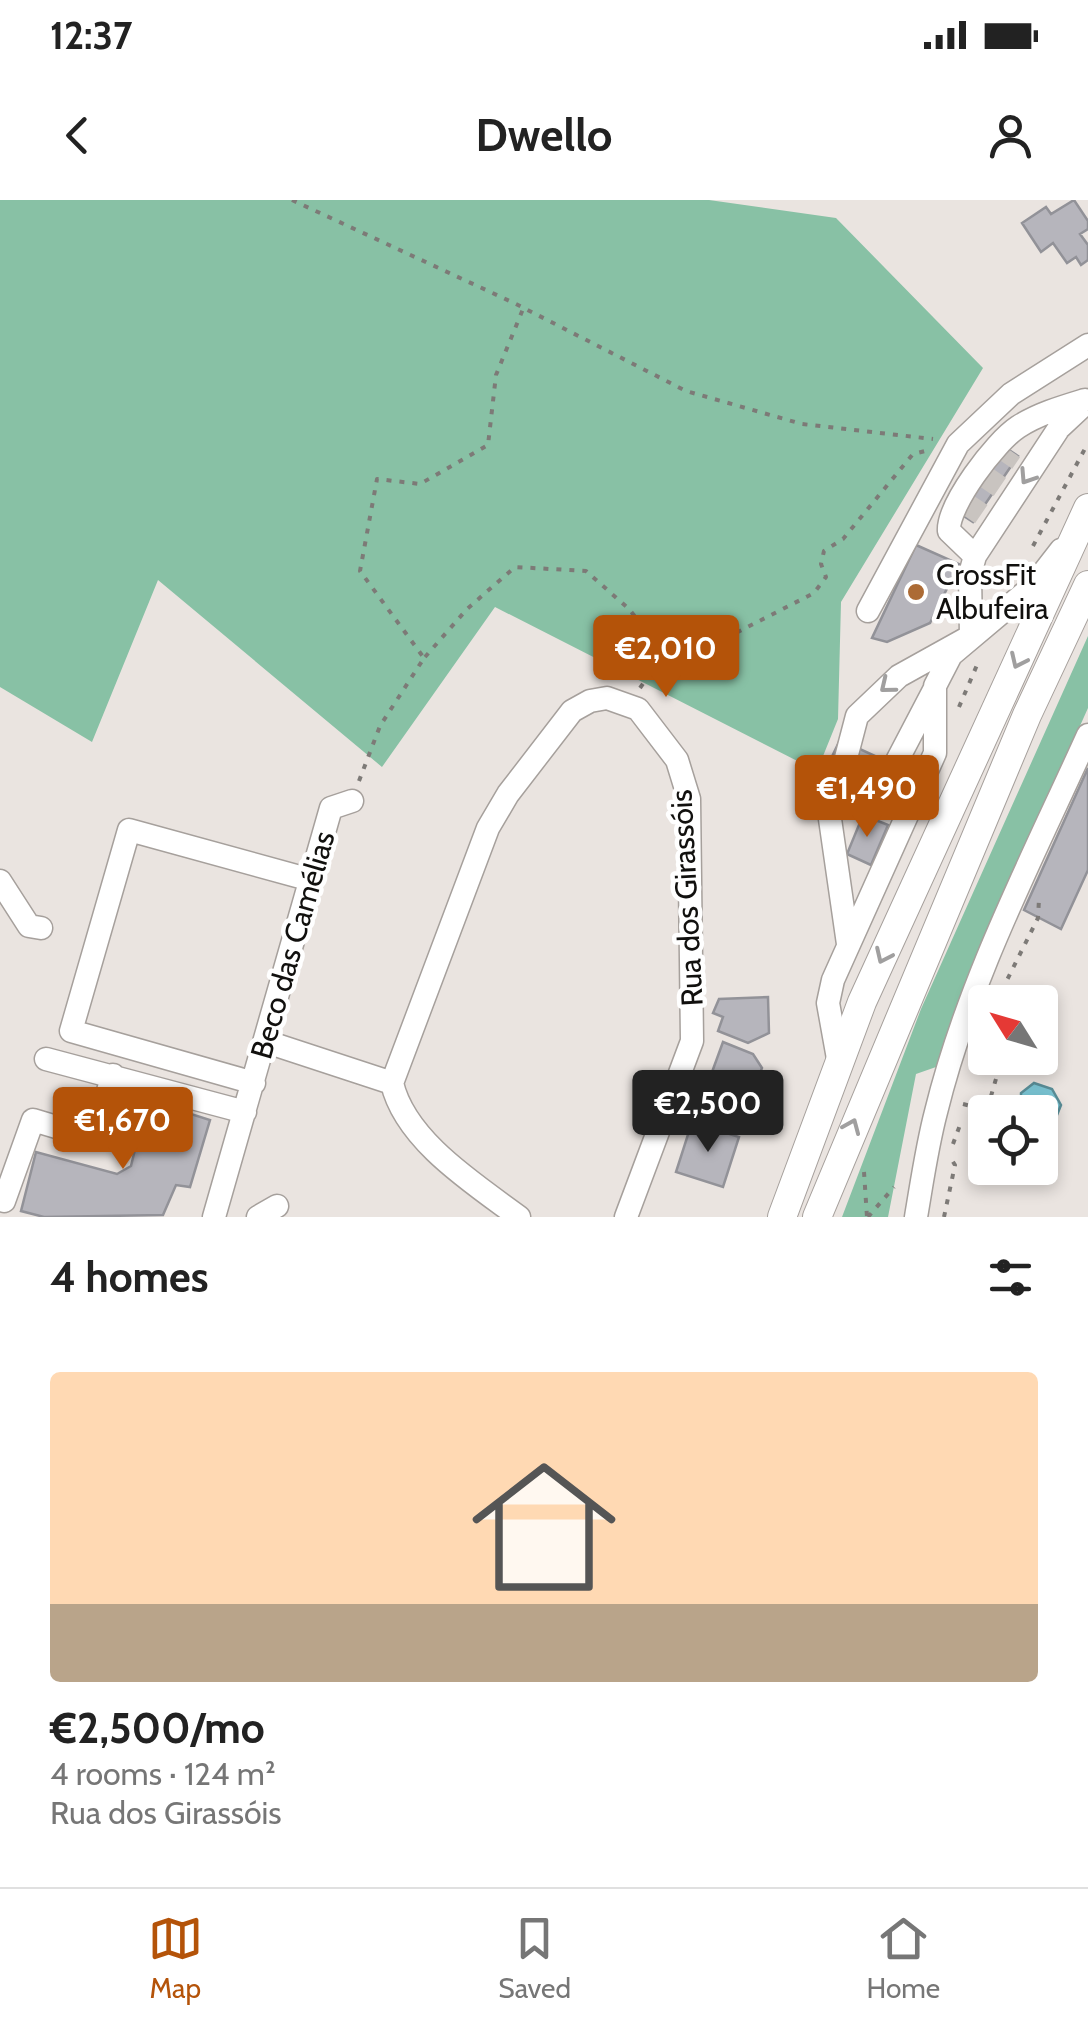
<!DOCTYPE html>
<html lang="en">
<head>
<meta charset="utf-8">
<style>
	:root { --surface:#fff; --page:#f6f6f6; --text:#222; --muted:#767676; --line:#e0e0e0; --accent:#b45309 }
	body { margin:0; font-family:Cabin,sans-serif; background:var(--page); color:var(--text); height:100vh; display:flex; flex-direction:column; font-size:38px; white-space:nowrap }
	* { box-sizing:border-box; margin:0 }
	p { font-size:32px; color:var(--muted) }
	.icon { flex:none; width:55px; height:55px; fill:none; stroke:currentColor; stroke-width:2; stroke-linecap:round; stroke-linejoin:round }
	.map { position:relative; height:1017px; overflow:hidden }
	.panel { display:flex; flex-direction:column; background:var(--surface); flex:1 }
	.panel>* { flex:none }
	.needle { width:65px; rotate:307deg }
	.tools { position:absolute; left:968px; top:785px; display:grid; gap:20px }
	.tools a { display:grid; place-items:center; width:90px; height:90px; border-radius:10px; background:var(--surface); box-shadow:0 5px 15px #0003; font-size:50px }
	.price { position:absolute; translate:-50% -85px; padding:0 22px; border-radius:10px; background:var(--accent); color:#fff; font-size:32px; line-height:65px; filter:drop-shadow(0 2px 5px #0008) }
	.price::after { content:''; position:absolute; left:50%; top:60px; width:30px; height:22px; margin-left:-15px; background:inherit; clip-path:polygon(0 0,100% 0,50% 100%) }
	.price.on { background:#222; color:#fff }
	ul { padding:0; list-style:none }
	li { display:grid; align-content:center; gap:20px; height:530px; padding:0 50px }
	li span { display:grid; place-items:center; height:310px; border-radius:10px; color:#555 }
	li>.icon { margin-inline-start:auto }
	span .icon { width:180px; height:180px; fill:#fffc; stroke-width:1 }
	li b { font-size:42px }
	h2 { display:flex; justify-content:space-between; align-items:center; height:120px; padding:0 50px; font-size:42px }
	.status { display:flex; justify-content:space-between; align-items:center; height:70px; padding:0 50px; background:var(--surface); direction:ltr }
	.status svg { height:28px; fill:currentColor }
	header { display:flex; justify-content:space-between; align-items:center; height:130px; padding:0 50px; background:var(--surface); font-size:45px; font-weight:700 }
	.tabs { display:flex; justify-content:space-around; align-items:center; height:140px; border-top:2px solid var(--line); background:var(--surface); font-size:28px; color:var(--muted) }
	.tabs a { display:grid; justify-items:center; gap:5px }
	.tabs .on { color:var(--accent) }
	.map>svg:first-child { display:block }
</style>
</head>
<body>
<div class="status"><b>12:37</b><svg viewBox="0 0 49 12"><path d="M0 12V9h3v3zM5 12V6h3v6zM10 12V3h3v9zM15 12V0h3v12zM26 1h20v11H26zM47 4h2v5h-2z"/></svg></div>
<header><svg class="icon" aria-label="back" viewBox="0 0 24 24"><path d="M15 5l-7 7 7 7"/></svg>Dwello<svg class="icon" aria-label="person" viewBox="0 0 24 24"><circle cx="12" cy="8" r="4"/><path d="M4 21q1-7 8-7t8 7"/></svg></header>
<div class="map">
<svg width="1088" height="1017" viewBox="0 0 1088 1017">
	<rect width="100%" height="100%" fill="#eae4e0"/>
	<path fill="#88c1a5" d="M0 0H709L836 18 983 168 841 402 838 519 817 571 495 407 382 567 158 380 92 542 0 487Z
		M1088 436V508L970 772 936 867 916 874 888 1017H842L921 809Z"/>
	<path fill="#7ac4d3" stroke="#5a8e98" stroke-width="2.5" d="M1034 883 1052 889 1061 905 1055 920 1040 925V912L1021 909V893Z"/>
	<path fill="#b6b5bc" stroke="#929298" stroke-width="2.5" d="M1074 0 1088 21V29L1080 34 1088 45V60L1081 65 1076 57 1067 63 1053 43 1041 52 1022 23 1046 7 1051 14Z
		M1003 246 1018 256 973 322 959 313Z
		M916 345 959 364 930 423 887 442 872 438Z
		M840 540 921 577 907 607 885 597 874 620 863 615 874 591 826 569Z
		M1088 568V670L1061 729 1024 710Z
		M863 615 888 625 871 665 847 654Z
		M768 797 769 833 748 843 718 831 723 817 713 813 719 799Z
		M723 842 753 854 762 868 742 921 700 905Z
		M147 900 210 920 190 987 176 985 163 1015 44 1017 21 1011 36 952 117 974 131 966Z
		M692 922 739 937 723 987 676 972Z"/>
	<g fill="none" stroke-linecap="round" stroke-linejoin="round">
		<path stroke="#c9c4c0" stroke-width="22" stroke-dasharray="22 11" stroke-linecap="butt" d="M966 317 1011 251"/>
		<g stroke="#a6a09c" stroke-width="25">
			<path id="minor" d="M975 356 949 331C947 306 995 242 1018 227 1038 214 1062 207 1085 200
				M868 411 958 244 1011 194 1088 145
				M876 601 934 490
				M0 681 29 726 41 728
				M848 744 830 619 857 516 899 476 971 436 970 374 975 356 1059 228 1088 201
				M267 842 392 883C405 940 473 983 519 1017
				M46 859 245 912
				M839 864 828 803 833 780 935 553V486L951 455 1033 386 1061 350
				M254 883 71 831 129 630 311 680
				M392 883 488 628 508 594 572 511 590 501 607 498 638 509 677 560 689 599 692 841 626 1017
				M4 1001 33 920 93 938 113 875
				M214 1017 331 608 352 601
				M258 1017 277 1006
				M916 1017C922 982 927 946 936 912 968 781 1033 657 1088 535"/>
		</g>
		<g stroke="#a6a09c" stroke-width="30">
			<path id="major" d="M782 1017 862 802 1088 308
				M817 1017 1027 515 1088 385"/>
		</g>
		<path stroke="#7d7a77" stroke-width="4" stroke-dasharray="5 8" stroke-linecap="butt" d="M292 0 514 103 686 191 802 224 933 239
			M1033 346 1088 243
			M425 457 467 409 515 367 586 371 629 409 665 455
			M640 488 663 456 730 436 814 393 826 377 821 364 824 351 843 339 913 254 929 250
			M959 507 977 465
			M359 581 380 526 424 458 360 371 377 279 420 284 488 245 496 175 523 109
			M996 802 1038 718 1039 699
			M963 904 987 910 1002 858
			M953 944 960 925
			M864 972 867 1017
			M868 1017 894 987
			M944 1017 955 965 950 957"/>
		<use href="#minor" stroke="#fff" stroke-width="22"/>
		<use href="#major" stroke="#fff" stroke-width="28"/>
	</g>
	<defs><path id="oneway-chevron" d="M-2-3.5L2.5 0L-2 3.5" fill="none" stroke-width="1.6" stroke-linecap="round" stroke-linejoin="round" transform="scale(2.5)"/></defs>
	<g stroke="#a09f9f">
		<use href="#oneway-chevron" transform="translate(1027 277) rotate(123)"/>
		<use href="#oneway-chevron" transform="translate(1018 461) rotate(115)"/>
		<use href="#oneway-chevron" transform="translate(887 486) rotate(141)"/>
		<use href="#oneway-chevron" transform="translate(883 756) rotate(115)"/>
		<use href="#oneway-chevron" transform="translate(852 926) rotate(-67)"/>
	</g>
	<circle fill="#ac6b35" stroke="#fff" stroke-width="4" cx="916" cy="392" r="10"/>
	<g text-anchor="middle" stroke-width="9" stroke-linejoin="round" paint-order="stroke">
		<g font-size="30" fill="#11100e" stroke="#fff" text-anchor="start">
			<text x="936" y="385">CrossFit<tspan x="936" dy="34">Albufeira</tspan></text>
		</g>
		<g font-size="30" fill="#11100e" stroke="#fff">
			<text transform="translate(687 698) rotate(-93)" y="10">Rua dos Girassóis</text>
			<text transform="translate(293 745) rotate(-74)" y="10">Beco das Camélias</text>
		</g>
	</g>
</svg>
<div class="tools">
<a><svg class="needle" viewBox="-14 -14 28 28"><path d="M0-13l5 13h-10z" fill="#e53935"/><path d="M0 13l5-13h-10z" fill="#767676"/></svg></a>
<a><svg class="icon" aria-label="locate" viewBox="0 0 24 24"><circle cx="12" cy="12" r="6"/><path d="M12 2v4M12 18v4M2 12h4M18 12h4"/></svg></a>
</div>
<b class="price" style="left:666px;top:500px">€2,010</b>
<b class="price" style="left:867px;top:640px">€1,490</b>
<b class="price on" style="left:708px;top:955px">€2,500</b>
<b class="price" style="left:123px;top:972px">€1,670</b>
</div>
<section class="panel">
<h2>4 homes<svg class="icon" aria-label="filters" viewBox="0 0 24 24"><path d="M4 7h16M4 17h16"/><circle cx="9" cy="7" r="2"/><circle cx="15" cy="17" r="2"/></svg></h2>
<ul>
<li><span style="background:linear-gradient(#ffd9b3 75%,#b9a48a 0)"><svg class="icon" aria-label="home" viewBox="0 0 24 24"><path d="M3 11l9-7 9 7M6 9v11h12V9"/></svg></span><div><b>€2,500/mo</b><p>4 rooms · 124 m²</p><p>Rua dos Girassóis</p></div></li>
</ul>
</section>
<nav class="tabs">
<a class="on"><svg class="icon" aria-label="map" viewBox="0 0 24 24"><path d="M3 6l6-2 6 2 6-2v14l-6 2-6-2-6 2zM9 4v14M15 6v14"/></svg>Map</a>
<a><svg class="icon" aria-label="saved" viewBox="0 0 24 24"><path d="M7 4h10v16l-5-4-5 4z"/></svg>Saved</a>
<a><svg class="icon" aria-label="home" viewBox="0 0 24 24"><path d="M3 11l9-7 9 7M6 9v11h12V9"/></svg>Home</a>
</nav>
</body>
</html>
